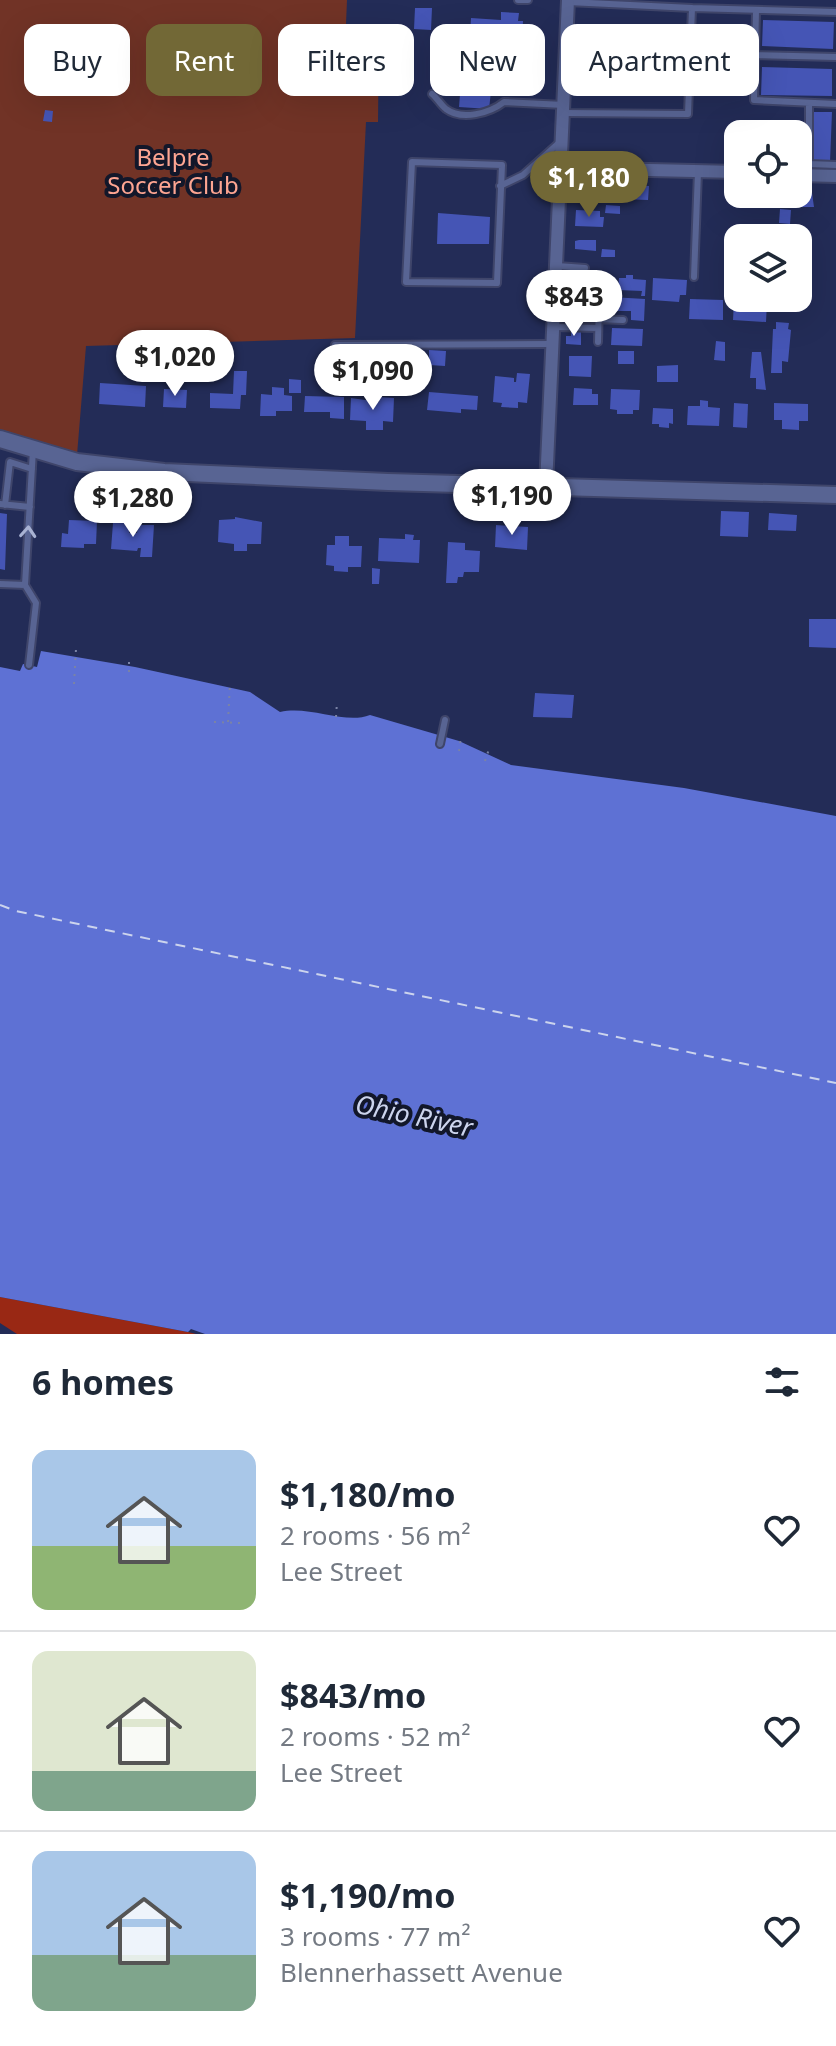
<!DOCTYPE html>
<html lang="en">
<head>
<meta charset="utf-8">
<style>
	:root { --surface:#fff; --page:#f2f2f3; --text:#1f2937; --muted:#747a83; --line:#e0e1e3; --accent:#726836 }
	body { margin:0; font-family:"Noto Sans",sans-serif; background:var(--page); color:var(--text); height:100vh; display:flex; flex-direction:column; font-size:30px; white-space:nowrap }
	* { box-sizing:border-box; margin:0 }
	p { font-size:26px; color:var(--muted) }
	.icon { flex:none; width:44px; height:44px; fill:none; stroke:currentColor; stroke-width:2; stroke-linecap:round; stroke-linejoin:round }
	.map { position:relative; height:1334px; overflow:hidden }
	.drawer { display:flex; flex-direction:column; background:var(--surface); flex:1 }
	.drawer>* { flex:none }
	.top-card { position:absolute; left:24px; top:24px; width:788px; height:72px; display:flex; gap:16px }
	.controls { position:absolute; left:724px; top:120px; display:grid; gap:16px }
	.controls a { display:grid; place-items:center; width:88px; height:88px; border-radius:16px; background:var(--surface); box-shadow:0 8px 32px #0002; font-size:40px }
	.price { position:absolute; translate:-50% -68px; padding:0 18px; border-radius:28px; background:#fff; color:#222; font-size:26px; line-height:52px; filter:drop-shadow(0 2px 4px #0008) }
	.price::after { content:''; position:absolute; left:50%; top:48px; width:24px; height:18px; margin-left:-12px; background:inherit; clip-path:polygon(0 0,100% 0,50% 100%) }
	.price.selected { background:var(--accent); color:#fff }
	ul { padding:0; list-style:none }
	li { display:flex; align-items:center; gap:24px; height:200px; padding:0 32px }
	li+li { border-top:2px solid var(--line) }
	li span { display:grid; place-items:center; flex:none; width:224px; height:160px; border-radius:16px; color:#555 }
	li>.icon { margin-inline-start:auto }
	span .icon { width:96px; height:96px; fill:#fffc; stroke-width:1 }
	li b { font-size:34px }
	h2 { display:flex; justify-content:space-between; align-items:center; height:96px; padding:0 32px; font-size:34px }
	.tag { padding:0 28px; border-radius:16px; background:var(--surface); box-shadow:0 8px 32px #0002; font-size:28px; line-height:72px }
	.tag.selected { background:var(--accent); color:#fff }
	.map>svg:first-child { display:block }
</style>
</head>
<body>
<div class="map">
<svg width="836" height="1334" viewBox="0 0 836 1334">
	<rect width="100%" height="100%" fill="#232c57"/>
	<path fill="#713326" d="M0 0H347L346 24 379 27 378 122H366L355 338 86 346 77 455 0 434Z"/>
	<path fill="#992814" d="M0 1297 188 1332 196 1334H17L0 1323Z"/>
	<path fill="#5e71d4" d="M41 651 135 667 250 692 280 712C310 705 345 725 370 715L459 741 511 765 684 788 836 816V1334H205L191 1329 188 1332 0 1297V667L20 671 23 664 37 667Z"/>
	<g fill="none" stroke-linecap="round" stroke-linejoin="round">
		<path stroke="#ccd4ed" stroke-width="2" stroke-dasharray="10 8" stroke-linecap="butt" d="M0 905 16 911 836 1083"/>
	</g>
	<path fill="#4555b5" d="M415 8H432L431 30 414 29Z
		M501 12 519 13 518 21H523L522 39H517V44L500 43 501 37 470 35 471 18 501 20Z
		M763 20 834 22 833 49 762 46Z
		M603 45 678 48 677 76 602 73Z
		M463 56 491 58 490 74H493L489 109 459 107Z
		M154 63 165 64V73L153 72Z
		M762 67 832 69V96L761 95Z
		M45 110 53 111 52 122 43 121Z
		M814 112H832L830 162 813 161Z
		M594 184 649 186 648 200 593 198Z
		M801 189 809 190 808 193H812L814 207H794L795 194H801Z
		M606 205 620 206V214L605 213Z
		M780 209 791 210 790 224 779 223Z
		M576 210 600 211V217H604L603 227 575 226Z
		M438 213 490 217 489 244H437Z
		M579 240H596V251L575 249V241Z
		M602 249 615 250V257H601Z
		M574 272 592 273V285H587V290L574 289V285H570Z
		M626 275H633V279L646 280 645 296H641L642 291 618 290 619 278H626Z
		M653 278 687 280 686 295H680L679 302 652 300Z
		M611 297 645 299 644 321 631 320V311H611Z
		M690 299 723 300V320L689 319Z
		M573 300 589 301 588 313 572 312Z
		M734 301 767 302 766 322 733 320Z
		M776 322 789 323 788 329 791 330 788 362 782 361V373H771L773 329H776Z
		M612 328 643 329 642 346 611 345Z
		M571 331H581V345L566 344V336H571Z
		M716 341 725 342V361L714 360Z
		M429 350 446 351 445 366 429 365Z
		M618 351H634V364H618Z
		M752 352H761L766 390 756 389V378H750Z
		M569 356H592L591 377 569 376Z
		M678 365V382H657V366Z
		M234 371H247L246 395H241L240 409 210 408V393L233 394Z
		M517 373 530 374 527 403 518 402V408L501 407 502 403 493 402 495 376 514 378V382H516Z
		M289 379 301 380V393H289Z
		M100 383 146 386 145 407 99 404Z
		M272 387 284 388V395L292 396V411H276V416H260L261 394 272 395Z
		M574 388 592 389V394H598V405H573Z
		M164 389 187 390 186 408 163 407Z
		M611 389 640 390 639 410H633V414H617V410L610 409Z
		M429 392 478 396 477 410 461 409V413L427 410Z
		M305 396 344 397V419L330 418V412H304Z
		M379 397 394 398 393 422 383 421V430H366V421L350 420 351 398 379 402Z
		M700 400 708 401V407L720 408 719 426 687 425 688 406H700Z
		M734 403 748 404 747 428 733 427Z
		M774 403 808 404V421H799V430L782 429V420H774Z
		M653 408 673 409V424L669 423V428L659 427V424H652Z
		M721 511 749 512 748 537 720 536Z
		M0 513 7 514 5 570 0 569Z
		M769 513 797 515 796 531 768 530Z
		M235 517 262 522 261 544H247V551H234V544L218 542 219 520 235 519Z
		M69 520 97 521 96 544H84V548L61 547 62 533 68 534Z
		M113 523H130L129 533H137L138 525H154L152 557H140L141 548H138L137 551 111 549Z
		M496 525 528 527 527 550 495 547Z
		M405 534 414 535 413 540H420L419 563 378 561 379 538 405 539Z
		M335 536H349V546H362L361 567H348V572L334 571V566L326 565 327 545H335Z
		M448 542 465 543V550L480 551 479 572H464L463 577H458L457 583H446Z
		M372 568 380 569 379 584H372Z
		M809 619H836V648L809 647Z
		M535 693 574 695 572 718 533 717Z"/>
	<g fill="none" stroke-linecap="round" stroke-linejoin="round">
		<g stroke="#3f456a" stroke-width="10">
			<path id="lane" d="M518 0H528
				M692 8 836 12
				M756 11 754 100 836 104
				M755 55 836 57
				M432 94C437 98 441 105 446 109 462 121 490 113 504 102L564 105
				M809 103V164L836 165
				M563 113 688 114 692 8 568 2
				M412 162 502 165 497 283 406 282Z
				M500 186 523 175 560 142
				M560 190 593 192
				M557 266 585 268
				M694 277 698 172
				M555 311 571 318 623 320
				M554 327 598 328
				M598 342 599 301
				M335 345 551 344
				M0 504 30 507
				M5 505 10 462 32 469
				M0 584 25 585 33 450
				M25 585 36 603 29 665
				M440 744 445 720"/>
		</g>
		<g stroke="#3f456a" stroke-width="16">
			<path id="street" d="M561 168 738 172
				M798 175 836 176
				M546 486 568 0"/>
		</g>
		<g stroke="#3f456a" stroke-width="20">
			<path id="secondary" d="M0 439 77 462 164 472 388 482 836 495"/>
		</g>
		<path stroke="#7a83a6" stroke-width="2" stroke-dasharray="2 6" stroke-linecap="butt" d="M129 672V658
			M74 684 76 649
			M336 717 337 702
			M214 722 240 723
			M228 722 230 683
			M459 751 461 737
			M485 761 489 749"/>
		<use href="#lane" stroke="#586493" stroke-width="6"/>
		<use href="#street" stroke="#586493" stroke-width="12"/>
		<use href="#secondary" stroke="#586493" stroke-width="16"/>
	</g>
	<defs><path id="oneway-chevron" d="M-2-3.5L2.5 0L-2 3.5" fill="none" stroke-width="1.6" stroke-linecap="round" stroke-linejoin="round" transform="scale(2)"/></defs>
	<use stroke="#a8b2d3" href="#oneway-chevron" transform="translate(28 532) rotate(-86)"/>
	<g text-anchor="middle" stroke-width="8" stroke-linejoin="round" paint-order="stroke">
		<g font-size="24" fill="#fda592" stroke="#12172a">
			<text x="173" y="166">Belpre<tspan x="173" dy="28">Soccer Club</tspan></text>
		</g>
		<g font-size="26" font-style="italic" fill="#ccd4ed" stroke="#12172a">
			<text transform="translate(414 1116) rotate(12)" y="9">Ohio River</text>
		</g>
	</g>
</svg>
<div class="controls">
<a><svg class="icon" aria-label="locate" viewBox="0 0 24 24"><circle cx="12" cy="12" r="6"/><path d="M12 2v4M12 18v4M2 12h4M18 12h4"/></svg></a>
<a><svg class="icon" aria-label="layers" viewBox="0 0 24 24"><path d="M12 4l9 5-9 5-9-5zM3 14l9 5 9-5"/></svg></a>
</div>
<b class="price selected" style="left:589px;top:219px">$1,180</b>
<b class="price" style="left:574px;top:338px">$843</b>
<b class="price" style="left:175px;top:398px">$1,020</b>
<b class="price" style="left:373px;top:412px">$1,090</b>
<b class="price" style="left:512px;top:537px">$1,190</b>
<b class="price" style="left:133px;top:539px">$1,280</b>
<div class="top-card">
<a class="tag">Buy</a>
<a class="tag selected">Rent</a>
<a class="tag">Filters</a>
<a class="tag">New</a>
<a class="tag">Apartment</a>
</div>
</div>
<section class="drawer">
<h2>6 homes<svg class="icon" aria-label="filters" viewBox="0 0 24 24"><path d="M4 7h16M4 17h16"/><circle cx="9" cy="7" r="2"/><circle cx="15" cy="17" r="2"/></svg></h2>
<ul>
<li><span style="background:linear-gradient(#a9c7e8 60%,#8fb573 0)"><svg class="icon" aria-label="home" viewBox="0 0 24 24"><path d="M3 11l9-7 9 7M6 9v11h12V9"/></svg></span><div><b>$1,180/mo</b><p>2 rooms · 56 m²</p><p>Lee Street</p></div><svg class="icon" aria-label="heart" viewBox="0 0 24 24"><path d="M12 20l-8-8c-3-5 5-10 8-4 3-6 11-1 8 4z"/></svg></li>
<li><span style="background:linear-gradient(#dfe7d0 75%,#7fa58c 0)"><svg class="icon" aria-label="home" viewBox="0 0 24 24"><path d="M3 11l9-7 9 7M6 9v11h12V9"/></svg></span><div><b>$843/mo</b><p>2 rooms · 52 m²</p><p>Lee Street</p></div><svg class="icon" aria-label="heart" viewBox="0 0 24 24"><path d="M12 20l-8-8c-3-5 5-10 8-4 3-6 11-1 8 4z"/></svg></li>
<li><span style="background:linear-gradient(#a9c7e8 65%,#7fa58c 0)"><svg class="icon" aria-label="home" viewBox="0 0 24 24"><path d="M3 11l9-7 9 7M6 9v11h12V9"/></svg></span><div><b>$1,190/mo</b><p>3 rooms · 77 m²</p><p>Blennerhassett Avenue</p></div><svg class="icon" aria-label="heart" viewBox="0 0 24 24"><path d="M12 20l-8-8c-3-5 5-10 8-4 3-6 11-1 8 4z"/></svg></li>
</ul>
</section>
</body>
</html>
